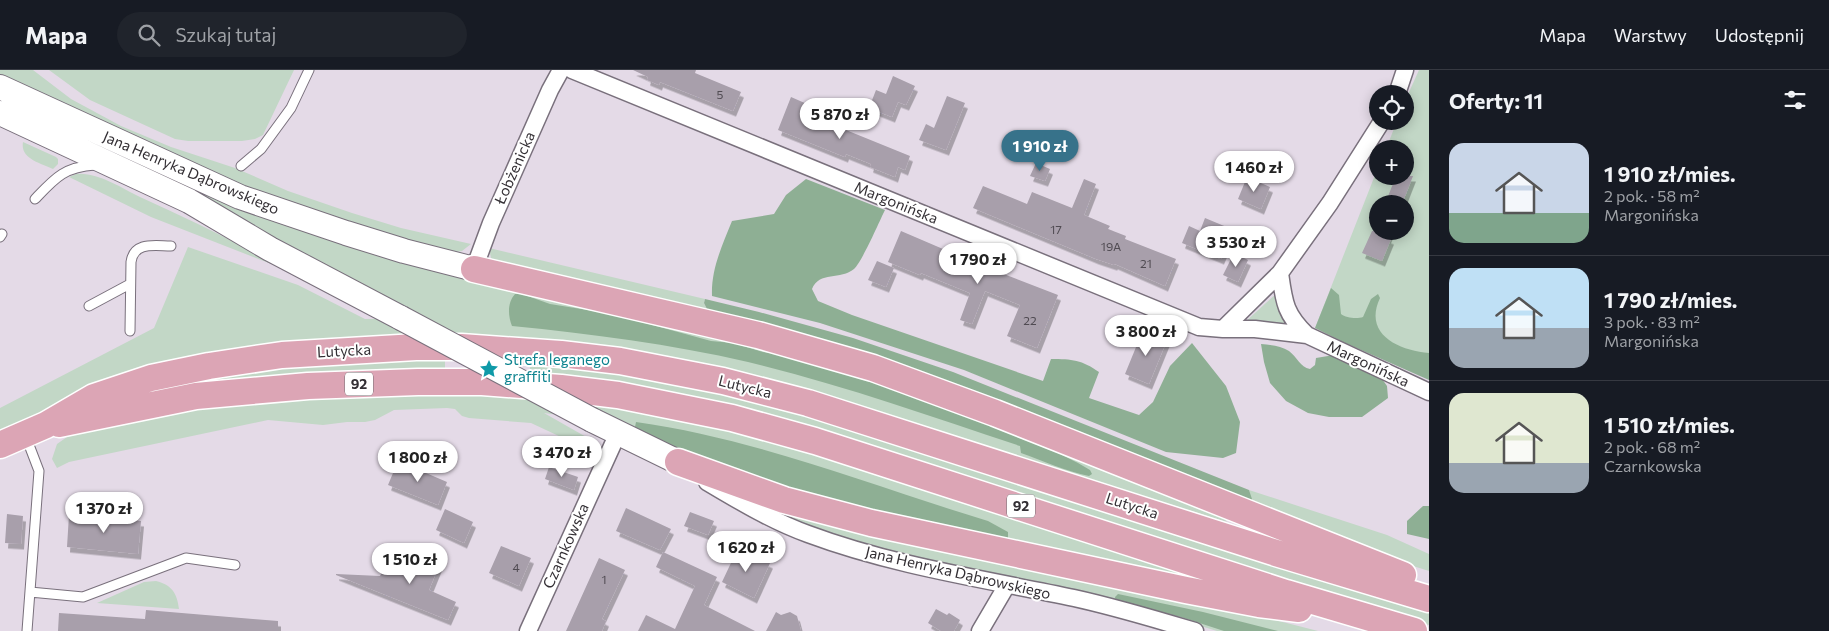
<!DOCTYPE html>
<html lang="pl">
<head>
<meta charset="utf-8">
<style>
	:root { --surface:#171b24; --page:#20242c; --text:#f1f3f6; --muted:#9ea1a6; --line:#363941; --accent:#37728a }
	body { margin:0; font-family:Commissioner,sans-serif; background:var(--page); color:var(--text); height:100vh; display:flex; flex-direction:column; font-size:19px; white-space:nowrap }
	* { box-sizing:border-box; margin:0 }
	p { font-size:16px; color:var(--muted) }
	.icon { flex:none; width:28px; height:28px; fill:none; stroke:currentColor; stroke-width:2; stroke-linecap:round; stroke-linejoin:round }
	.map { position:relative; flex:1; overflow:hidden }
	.details { display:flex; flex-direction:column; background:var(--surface); width:400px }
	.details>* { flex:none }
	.tools { position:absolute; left:1369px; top:15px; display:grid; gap:10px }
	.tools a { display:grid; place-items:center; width:45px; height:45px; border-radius:50%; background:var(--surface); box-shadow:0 2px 12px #0003; font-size:25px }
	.price { position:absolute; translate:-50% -42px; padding:0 11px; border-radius:18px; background:#fff; color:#222; font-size:16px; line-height:32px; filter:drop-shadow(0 1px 2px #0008) }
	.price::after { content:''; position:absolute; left:50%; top:30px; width:15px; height:11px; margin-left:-8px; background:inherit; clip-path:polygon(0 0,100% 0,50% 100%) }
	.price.on { background:var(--accent); color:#fff }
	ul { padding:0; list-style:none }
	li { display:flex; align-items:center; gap:15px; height:125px; padding:0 20px }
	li+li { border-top:1px solid var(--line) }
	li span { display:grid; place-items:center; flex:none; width:140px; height:100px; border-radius:15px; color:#555 }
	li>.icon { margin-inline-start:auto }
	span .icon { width:60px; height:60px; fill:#fffc; stroke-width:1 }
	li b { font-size:21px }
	h2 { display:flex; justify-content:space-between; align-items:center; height:60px; padding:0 20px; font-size:21px }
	header { display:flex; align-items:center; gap:30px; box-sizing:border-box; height:70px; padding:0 25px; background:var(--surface); border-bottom:1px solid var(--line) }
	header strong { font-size:24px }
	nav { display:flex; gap:28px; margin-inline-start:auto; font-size:18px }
	.search { width:350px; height:45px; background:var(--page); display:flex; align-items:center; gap:12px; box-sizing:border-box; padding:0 18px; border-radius:28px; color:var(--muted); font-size:19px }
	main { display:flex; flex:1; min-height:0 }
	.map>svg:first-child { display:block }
</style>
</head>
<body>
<header>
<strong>Mapa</strong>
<div class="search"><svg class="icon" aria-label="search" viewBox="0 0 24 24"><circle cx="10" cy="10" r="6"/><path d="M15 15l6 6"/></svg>Szukaj tutaj</div>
<nav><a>Mapa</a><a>Warstwy</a><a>Udostępnij</a></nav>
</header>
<main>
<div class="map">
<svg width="1429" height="561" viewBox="0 0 1429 561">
	<defs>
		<filter id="shadow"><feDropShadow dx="3" dy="5.5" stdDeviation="0" flood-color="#0004"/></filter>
	</defs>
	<rect width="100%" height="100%" fill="#e4dae7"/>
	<path fill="#c2d7c6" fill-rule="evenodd" d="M0 0H33L71 29 121 56 171 77 235 98 288 121 352 143 401 158 471 174 462 181 451 183 269 128 0 8Z
		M49 0H294L263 65 255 69 242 71H188L175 69 90 30Z
		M1419 0H1429V304L1315 258 1377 100 1378 106H1405V79H1386L1397 51H1405V31ZM1378 134H1405V161H1378Z
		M0 27 506 216 853 302 1220 444 1227 452 939 363 462 267 61 332 0 362V338L154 258 188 177 298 215 365 249 420 248 0 32Z
		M23 72 56 87 58 89V94L53 99C41 93 20 89 23 72Z
		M76 104C98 102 121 118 140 127 189 149 237 172 284 199L151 147 69 107Z
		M489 178 705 229 704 233 709 243 495 192 491 188Z
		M1277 223 1292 258 1244 253Z
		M445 287V302L149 322 233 301Z
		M531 291 556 293 749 328 1429 539V555L529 305Z
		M381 323 510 325 656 343 779 372 1246 521 825 431 628 357 629 354 544 343 588 368 592 372 593 382 531 353 469 348 462 346 455 339 447 338 394 340 375 350 365 352H347L323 355 268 350 69 392 57 398 52 389 57 374 67 367 115 354 193 338Z
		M1249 420 1387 465 1429 484V501L1378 485 1251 431Z
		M762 434 1267 548 1318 561H1217L1145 539 883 481 813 458 772 441Z
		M156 511C172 515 177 523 179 539L97 533 144 512Z"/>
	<path fill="#8eaf94" d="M806 109 885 140C879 152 862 192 854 199 841 210 819 201 812 219L818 231 852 245 1043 311 1051 289C1072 289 1082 290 1099 302L1089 328 1139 345 1153 332 1170 296 1192 273 1226 316 1240 352 1236 383 1223 388 1166 382 964 300 820 253 712 226C711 199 722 176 732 151L774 144 786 125Z
		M1331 218 1339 225 1341 244C1346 248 1357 249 1363 247L1371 229 1378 224 1380 228C1363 264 1398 280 1429 283V310L1343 272 1315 258Z
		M515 224H522L550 234 600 242 645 253 711 271 733 273 763 282 810 289 1014 361 1078 393 1090 400 1092 404 1089 406C1066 401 1043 391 1021 383L1020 376C930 346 840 314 748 292 670 274 592 264 512 256 508 246 507 233 515 224Z
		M705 229 759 242 853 268 953 302 1249 420 1252 429 1251 431 709 243 704 233Z
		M1261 274C1271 275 1281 276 1289 281 1297 287 1300 297 1310 299L1315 295 1316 288 1334 285 1380 306 1387 316 1388 328 1362 347H1329L1308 343 1286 331 1270 313 1264 292Z
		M636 352C757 369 872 416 988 451L1008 462V472L825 431 670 377 635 357Z
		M1423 436H1429V469L1407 464V451Z
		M1118 524 1203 542 1278 561H1224L1181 547 1116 532 1115 527Z"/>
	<path fill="#a89fab" filter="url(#shadow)" d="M633 0H696L695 3 741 22 733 41 660 12 659 15 647 10 648 7Z
		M893 6 915 16 906 35 898 32 892 47 869 38 876 20 886 24Z
		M947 26 965 33 946 80 919 70 926 54 934 58Z
		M791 27 807 34 804 42 810 44 809 45 910 86 905 100 898 97 895 107 870 97 871 94 846 84 845 87 778 60Z
		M1036 93 1050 99 1045 111 1030 106Z
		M1396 106H1413L1402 134H1385Z
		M1247 107 1270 117 1261 139 1238 129Z
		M1084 109 1096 114 1084 145 1110 156 1108 159 1126 166 1125 169 1176 189 1165 216 1115 194 1114 195 1096 189 973 138 983 116 1027 134 1032 122 1072 138Z
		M1205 148 1229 158 1227 164 1231 166 1221 189 1182 173 1189 156 1200 161Z
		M901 161 950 182 951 180 968 186 967 189 975 193 1058 225 1037 278 1007 266 1020 235 985 221 972 254 960 250 970 223 921 203 920 205 888 192Z
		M1372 161H1391L1388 168 1391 169 1382 191 1362 183Z
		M1234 183 1248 190 1238 212 1223 205Z
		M877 191 894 198 886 217 868 210Z
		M1143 260 1167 270 1149 314 1125 304Z
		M398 391 447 412 438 435 388 415Z
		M549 397 578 407 574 420 545 409Z
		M626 438 671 459 660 480 616 461Z
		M445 439 473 452 464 473 436 460Z
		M690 442 714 451 708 465 684 456Z
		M7 444 23 446 21 474 5 473Z
		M69 445 141 451 138 484 67 477Z
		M501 476 531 488 519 516 489 503Z
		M738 478 770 493 754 528 722 512Z
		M408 480 440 493 429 520 456 532 448 550 336 505V504L380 506 383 500 395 505 398 497 400 498Z
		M663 482 717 507 704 535 755 561H638L646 545 675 559 695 516 656 497Z
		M599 488 625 500 602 549 606 551 602 561H566Z
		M936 539 947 545 949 543 960 550 954 561H941L928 553Z
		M146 540 278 551V561H58L59 543 145 549Z
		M776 542 781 545 790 542 797 546 801 561H766Z"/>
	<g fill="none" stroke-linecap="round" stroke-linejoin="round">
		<g stroke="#79707c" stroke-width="11">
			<path id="lane" d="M241 96 261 79 291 38 309 0
				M35 129C55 108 64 97 95 95
				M0 167 2 164
				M89 236 130 214
				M130 261 131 192C134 171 155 176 171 176
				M26 367 39 401 27 561
				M30 522 83 527 186 488 235 495"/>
		</g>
		<g stroke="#79707c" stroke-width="19">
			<path id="street" d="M572 0 1199 257 1223 259
				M1397 24 1405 0
				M474 199 491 153 550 20 561 0
				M1280 203C1284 232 1285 244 1307 265L1255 259H1223L1280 203 1330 133 1382 51
				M1307 265 1429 322
				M707 412C739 431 772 451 808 464 894 496 984 509 1074 528 1115 537 1155 549 1195 561
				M528 561 618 363
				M980 561 1007 515"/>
		</g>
		<g stroke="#79707c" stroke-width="26">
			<path id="secondary" d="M0 17 240 127 346 163 404 181 474 199
				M0 43 189 131 270 179 401 248
				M592 350 678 392"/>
		</g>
		<g stroke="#fff" stroke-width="29">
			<path id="primary" d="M474 199 758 265 873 298 995 343 1403 505
				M59 354 196 326 308 316 418 312H482L561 318 618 325 732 348 815 371 1286 523 1414 561
				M0 375 46 355 94 327 151 308 209 296 282 285 416 277H461L561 284 620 291 723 311 808 333 1276 483 1429 529
				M678 392 784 430 871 453 1186 520 1259 534 1299 539"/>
		</g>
		<use href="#lane" stroke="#fff" stroke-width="9"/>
		<use href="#street" stroke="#fff" stroke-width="16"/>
		<use href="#secondary" stroke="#fff" stroke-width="24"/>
		<use href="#primary" stroke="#dca5b5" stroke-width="26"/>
		<g stroke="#79707c" stroke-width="26" stroke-linecap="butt">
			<path id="secondary-bridge" d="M401 248 592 350"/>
		</g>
		<use href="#secondary-bridge" stroke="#fff" stroke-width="24"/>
	</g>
	<defs>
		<g id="sight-bare" transform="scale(1.5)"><path d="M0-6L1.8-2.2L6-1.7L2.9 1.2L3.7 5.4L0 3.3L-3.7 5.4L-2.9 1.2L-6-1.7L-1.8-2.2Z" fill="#0f9aa8" stroke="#fff" stroke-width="2.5" paint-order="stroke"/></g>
	</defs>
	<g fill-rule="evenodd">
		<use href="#sight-bare" x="489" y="299"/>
	</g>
	<g text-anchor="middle" stroke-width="4" stroke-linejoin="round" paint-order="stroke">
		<g font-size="12" fill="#504b52">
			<text x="720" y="29">5</text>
			<text x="1056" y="164">17</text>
			<text x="1111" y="181">19A</text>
			<text x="1146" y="198">21</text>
			<text x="1030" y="255">22</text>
			<text x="516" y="502">4</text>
			<text x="604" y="514">1</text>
		</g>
		<g fill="#fff" stroke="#706d71" stroke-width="1">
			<rect x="345" y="302.5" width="28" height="23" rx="4"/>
			<rect x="1007" y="424.5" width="28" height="23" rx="4"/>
		</g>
		<g font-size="14" font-weight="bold" fill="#332f34">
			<text x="359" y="319">92</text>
			<text x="1021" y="441">92</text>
		</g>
		<g font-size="15" fill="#332f34" stroke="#fff">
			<text transform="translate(515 98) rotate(-66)" y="5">Łobżenicka</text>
			<text transform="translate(191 103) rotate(23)" y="5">Jana Henryka Dąbrowskiego</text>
			<text transform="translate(896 133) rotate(22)" y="5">Margonińska</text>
			<text transform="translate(344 281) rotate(-3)" y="5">Lutycka</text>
			<text transform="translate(1368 294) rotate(25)" y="5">Margonińska</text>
			<text transform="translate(745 317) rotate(14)" y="5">Lutycka</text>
			<text transform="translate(1132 436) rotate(18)" y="5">Lutycka</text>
			<text transform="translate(566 476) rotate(-66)" y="5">Czarnkowska</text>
			<text transform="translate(958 503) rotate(13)" y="5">Jana Henryka Dąbrowskiego</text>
		</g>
		<g font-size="15" fill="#0d838f" stroke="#fff" text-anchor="start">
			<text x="504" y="295">Strefa leganego<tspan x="504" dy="17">graffiti</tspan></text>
		</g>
	</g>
</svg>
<div class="tools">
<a><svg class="icon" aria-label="locate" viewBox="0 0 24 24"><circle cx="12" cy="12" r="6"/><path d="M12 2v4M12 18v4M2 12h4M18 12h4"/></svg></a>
<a>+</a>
<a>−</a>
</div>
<b class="price" style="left:840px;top:70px">5 870 zł</b>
<b class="price on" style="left:1040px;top:102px">1 910 zł</b>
<b class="price" style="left:1254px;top:123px">1 460 zł</b>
<b class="price" style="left:1236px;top:198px">3 530 zł</b>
<b class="price" style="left:978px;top:215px">1 790 zł</b>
<b class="price" style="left:1146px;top:287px">3 800 zł</b>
<b class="price" style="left:562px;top:408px">3 470 zł</b>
<b class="price" style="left:418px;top:413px">1 800 zł</b>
<b class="price" style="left:104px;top:464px">1 370 zł</b>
<b class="price" style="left:746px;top:503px">1 620 zł</b>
<b class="price" style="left:410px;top:515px">1 510 zł</b>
</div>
<section class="details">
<h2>Oferty: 11<svg class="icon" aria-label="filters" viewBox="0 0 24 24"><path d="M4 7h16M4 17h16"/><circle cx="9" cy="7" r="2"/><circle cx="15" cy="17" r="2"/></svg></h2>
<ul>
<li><span style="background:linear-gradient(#c9d6e8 70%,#7fa58c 0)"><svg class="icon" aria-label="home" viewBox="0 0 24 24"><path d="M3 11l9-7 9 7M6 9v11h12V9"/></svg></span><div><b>1 910 zł/mies.</b><p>2 pok. · 58 m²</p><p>Margonińska</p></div></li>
<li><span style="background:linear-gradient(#bfe0f5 60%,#9aa5b1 0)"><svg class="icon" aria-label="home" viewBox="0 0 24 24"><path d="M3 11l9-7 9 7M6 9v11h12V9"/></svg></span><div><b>1 790 zł/mies.</b><p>3 pok. · 83 m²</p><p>Margonińska</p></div></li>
<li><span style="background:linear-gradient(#dfe7d0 70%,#9aa5b1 0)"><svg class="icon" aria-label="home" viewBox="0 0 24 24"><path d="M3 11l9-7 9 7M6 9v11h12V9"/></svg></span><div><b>1 510 zł/mies.</b><p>2 pok. · 68 m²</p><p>Czarnkowska</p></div></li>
</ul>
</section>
</main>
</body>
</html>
